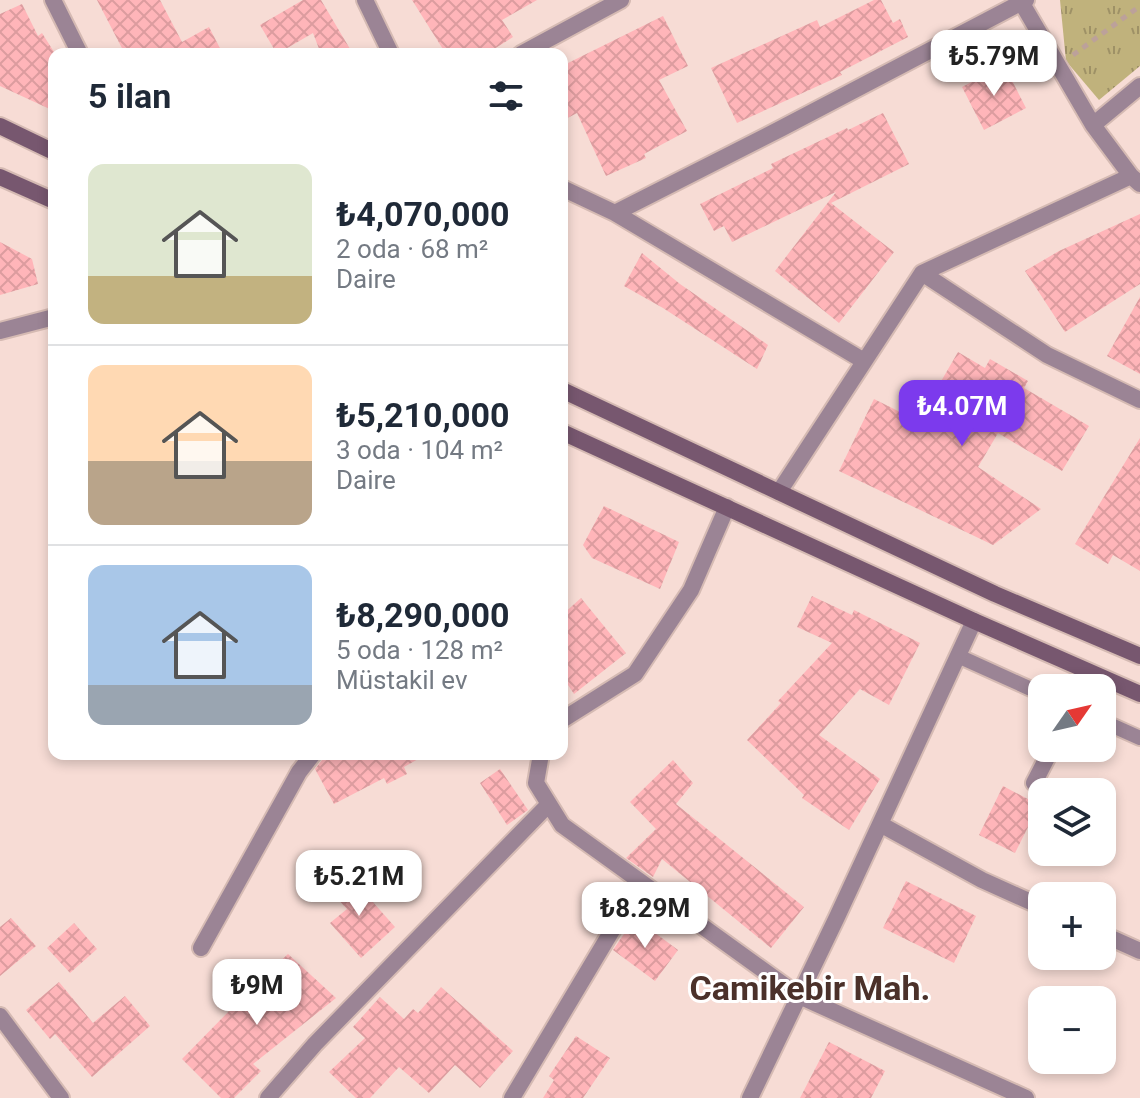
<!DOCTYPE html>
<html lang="tr">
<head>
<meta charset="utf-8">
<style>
	:root { --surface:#fff; --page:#f2f2f3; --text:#1f2937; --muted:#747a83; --line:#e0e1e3; --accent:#7c3aed }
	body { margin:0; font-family:Roboto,sans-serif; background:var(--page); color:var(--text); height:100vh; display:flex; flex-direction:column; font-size:30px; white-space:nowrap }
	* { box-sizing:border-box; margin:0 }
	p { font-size:26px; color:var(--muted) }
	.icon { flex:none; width:44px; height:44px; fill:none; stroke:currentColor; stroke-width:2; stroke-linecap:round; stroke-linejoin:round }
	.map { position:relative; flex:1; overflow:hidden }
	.details { position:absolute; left:48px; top:48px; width:520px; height:712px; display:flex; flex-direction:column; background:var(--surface); border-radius:16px; box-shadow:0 4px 12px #0003 }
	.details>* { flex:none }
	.needle { width:52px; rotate:56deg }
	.tools { position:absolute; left:1028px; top:674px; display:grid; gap:16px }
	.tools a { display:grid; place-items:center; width:88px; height:88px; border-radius:16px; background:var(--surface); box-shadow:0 4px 12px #0003; font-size:40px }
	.price { position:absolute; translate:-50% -68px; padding:0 18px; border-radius:16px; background:#fff; color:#222; font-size:26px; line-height:52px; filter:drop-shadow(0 2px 4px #0008) }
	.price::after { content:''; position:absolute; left:50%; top:48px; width:24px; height:18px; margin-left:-12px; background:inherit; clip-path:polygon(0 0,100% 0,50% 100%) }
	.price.on { background:var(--accent); color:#fff }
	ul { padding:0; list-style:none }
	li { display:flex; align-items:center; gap:24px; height:200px; padding:0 40px }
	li+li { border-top:2px solid var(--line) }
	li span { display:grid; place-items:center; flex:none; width:224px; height:160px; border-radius:16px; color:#555 }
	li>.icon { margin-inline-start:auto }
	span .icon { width:96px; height:96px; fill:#fffc; stroke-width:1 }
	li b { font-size:34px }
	h2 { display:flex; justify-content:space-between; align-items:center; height:96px; padding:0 40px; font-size:34px }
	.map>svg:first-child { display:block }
</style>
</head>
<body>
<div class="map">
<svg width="1140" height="1098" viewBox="0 0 1140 1098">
	<defs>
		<pattern id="park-tufts" width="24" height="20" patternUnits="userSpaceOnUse" patternTransform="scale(2)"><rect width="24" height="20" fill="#c0b27c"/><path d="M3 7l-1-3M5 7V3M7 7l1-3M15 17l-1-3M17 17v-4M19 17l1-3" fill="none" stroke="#9e9166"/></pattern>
		<pattern id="building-cross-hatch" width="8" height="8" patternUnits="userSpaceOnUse" patternTransform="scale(2)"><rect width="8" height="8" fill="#ffb5b9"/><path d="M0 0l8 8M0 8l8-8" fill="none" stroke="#dc9c9f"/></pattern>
	</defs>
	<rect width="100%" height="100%" fill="#f7dcd5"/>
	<path fill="url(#park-tufts)" d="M1060 0H1140V66L1099 100 1066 61Z"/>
	<path fill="url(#building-cross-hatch)" d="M97 0H160L182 42 209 27 223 54H125Z
		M303 0H321L353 54H321L313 33 277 54 260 25Z
		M412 0H537L502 20 513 37 486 54H446Z
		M874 0H881L893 23 900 19 908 37 840 72 842 75 737 123 711 68 817 20 820 27Z
		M22 4 38 36 42 33 54 52V111L0 86V14Z
		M663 16 688 66 659 80 687 131 644 154 646 158 606 176 577 113 562 121V66Z
		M1004 65 1026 108 984 130 962 87Z
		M883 113 909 164 831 203 894 252 839 323 775 271 836 192 732 242 724 226 714 231 700 204 773 168 771 164 847 128 848 130Z
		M1140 214V284L1065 332 1025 271 1059 251Z
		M0 242 32 259 38 284 0 295Z
		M642 253 680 284 768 345 757 369 663 308 624 286Z
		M1140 297V374L1107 356Z
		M958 352 985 368 990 359 1028 381 1024 388 1089 426 1062 471 998 433 978 467 1041 509 993 545 839 471 874 399 918 421Z
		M1140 438V571L1113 555 1108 564 1075 544Z
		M604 506 679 542 660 589 592 558 583 545Z
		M812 596 852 615 854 610 920 643 889 705 860 689 819 735 880 779 849 830 802 798 804 795 747 740 781 703 778 701 832 643 797 627Z
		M581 598 626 653 574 694 562 676V615Z
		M333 754H427L404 767 407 774 387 784 384 778 334 804 315 769 322 760Z
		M673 760 693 783 676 804 804 907 771 948 662 859 653 877 626 858 656 829 630 802Z
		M500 769 528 810 507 825 480 783Z
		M1003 786 1039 805 1015 853 979 835Z
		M348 874 395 927 361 958 330 923 347 909 329 890Z
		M906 881 976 916 954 963 883 928Z
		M11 918 36 946 0 976V927Z
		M635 918 678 950 655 981 613 950Z
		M74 923 97 949 70 973 47 948Z
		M288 954 336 998 253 1064 261 1071 234 1098H221L182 1059 233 1007 229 1004 258 982Z
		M59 982 93 1023 125 996 150 1026 92 1077 55 1034 50 1039 26 1010Z
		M441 987 513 1051 480 1088 455 1065 429 1093 399 1067 370 1098H356L329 1072 365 1038 353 1027 380 997 404 1019 413 1009 418 1013Z
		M576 1036 610 1058 583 1098H543L554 1080 549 1076Z
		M829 1042 885 1071 871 1098H800Z"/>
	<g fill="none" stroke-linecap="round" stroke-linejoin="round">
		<g stroke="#d5bab3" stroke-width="18">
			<path id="service" d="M958 656 1042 694
				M1102 721 1140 738"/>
		</g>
		<g stroke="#d5bab3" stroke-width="20">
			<path id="minor" d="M53 0 80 54
				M365 0 391 54
				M1020 0 1093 125 1131 176 1140 184
				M521 54 621 0
				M1093 125 1140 86
				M562 188 615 213 864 361
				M615 213 782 128 1026 0
				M922 273 1047 355 1140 400
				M0 331 54 317
				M779 492 922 273 1131 176
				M562 720 635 674 691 590 727 507
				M541 754 536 783 562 825 799 996 1026 1098
				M1034 783 1052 748
				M880 824 982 880 1042 907
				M1102 934 1140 951
				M201 948 299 772 313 754
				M0 1016 61 1098
				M268 1098 315 1044 549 804
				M512 1098 641 882
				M750 1098 837 917 974 621"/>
		</g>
		<g stroke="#d5bab3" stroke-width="20">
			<path id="secondary" d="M0 126 54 152
				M0 177 54 201
				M562 390 995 594 1140 656
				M562 432 974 621 1140 694"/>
		</g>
		<path stroke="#bca19a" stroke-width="5" stroke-dasharray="6 6" stroke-linecap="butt" d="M1073 55 1140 6"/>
		<use href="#service" stroke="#9b8495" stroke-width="14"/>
		<use href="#minor" stroke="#9b8495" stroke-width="16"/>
		<use href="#secondary" stroke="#77576f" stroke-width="16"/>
	</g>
	<g text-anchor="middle" stroke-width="6" stroke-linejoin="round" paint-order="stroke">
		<g font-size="34" font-weight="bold" fill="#4b312a" stroke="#fff">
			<text x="810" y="1000">Camikebir Mah.</text>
		</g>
	</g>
</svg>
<div class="tools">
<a><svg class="needle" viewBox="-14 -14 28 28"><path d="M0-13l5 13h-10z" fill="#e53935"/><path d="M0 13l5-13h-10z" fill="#747a83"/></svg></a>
<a><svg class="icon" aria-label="layers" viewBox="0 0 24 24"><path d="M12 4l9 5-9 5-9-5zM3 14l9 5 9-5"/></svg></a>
<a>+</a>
<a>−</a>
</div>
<b class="price" style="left:994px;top:98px">₺5.79M</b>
<b class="price on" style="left:962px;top:448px">₺4.07M</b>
<b class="price" style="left:359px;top:918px">₺5.21M</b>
<b class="price" style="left:645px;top:950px">₺8.29M</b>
<b class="price" style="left:257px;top:1027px">₺9M</b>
<section class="details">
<h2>5 ilan<svg class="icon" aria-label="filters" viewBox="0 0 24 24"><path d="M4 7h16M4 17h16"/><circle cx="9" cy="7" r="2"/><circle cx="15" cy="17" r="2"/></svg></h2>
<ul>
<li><span style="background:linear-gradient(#dfe7d0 70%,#c2b280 0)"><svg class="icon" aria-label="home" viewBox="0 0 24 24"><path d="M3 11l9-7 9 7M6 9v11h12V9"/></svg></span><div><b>₺4,070,000</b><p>2 oda · 68 m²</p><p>Daire</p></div></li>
<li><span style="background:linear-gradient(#ffd9b3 60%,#b9a48a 0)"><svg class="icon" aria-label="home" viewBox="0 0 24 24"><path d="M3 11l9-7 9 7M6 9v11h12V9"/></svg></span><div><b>₺5,210,000</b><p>3 oda · 104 m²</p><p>Daire</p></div></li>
<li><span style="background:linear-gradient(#a9c7e8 75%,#9aa5b1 0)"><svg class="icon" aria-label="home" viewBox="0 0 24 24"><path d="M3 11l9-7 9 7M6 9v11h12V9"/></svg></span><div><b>₺8,290,000</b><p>5 oda · 128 m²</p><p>Müstakil ev</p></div></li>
</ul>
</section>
</div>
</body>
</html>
